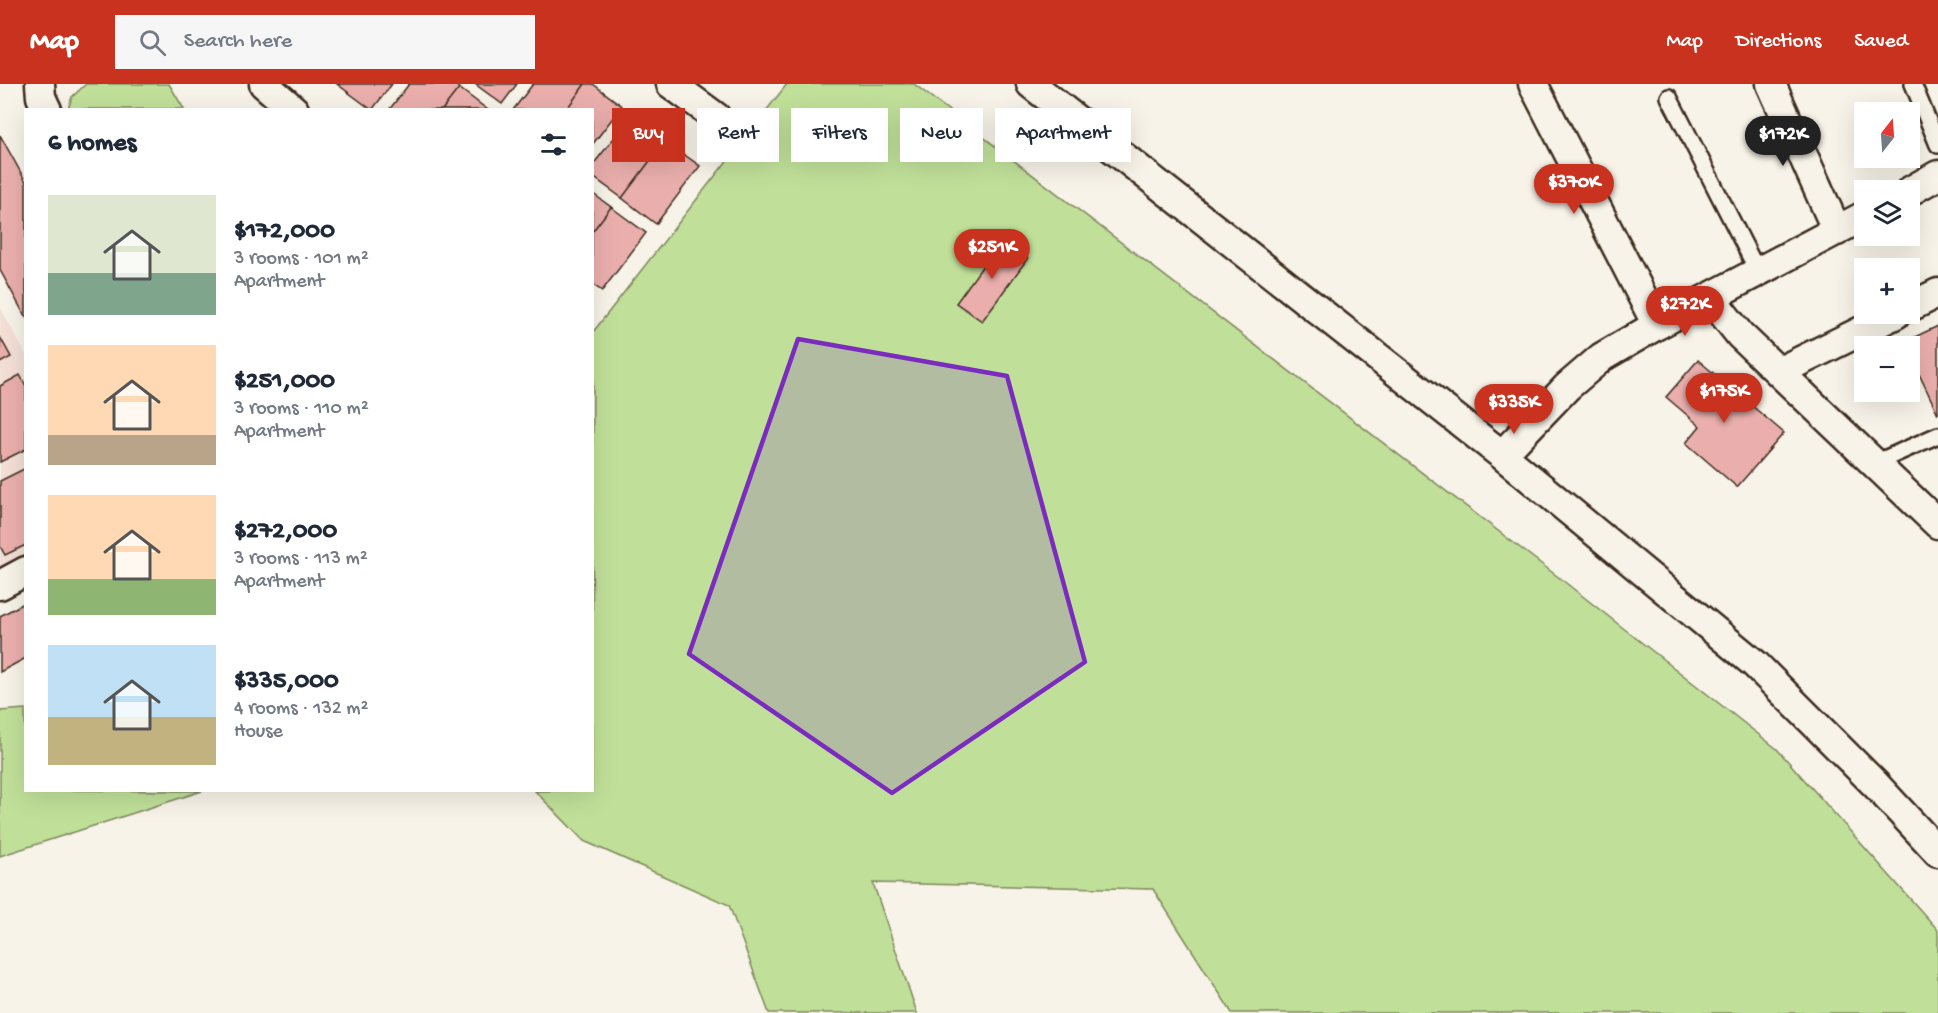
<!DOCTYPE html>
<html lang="en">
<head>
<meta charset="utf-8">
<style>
	:root { --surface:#fff; --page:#f6f6f7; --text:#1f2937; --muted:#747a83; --accent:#c8321e }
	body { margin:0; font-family:"Gochi Hand",sans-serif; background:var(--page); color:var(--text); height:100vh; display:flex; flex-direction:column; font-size:22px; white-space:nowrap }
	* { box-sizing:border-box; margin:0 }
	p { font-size:20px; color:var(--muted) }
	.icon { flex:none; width:33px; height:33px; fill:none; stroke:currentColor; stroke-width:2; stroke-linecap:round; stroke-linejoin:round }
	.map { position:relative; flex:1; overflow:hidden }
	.panel { position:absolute; left:24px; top:24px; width:570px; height:684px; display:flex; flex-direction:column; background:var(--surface); border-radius:0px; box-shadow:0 6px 24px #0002 }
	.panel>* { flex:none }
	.banner { position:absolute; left:612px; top:24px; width:570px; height:54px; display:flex; gap:12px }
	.needle { width:39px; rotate:17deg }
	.tools { position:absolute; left:1854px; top:18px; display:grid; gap:12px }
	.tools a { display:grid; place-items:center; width:66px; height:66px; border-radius:0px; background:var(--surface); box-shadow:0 6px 24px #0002; font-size:30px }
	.price { position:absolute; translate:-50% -51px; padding:0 14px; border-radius:21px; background:var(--accent); color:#fff; font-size:20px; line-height:39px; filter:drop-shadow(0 2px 3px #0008) }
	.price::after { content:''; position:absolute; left:50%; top:36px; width:18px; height:14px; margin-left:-9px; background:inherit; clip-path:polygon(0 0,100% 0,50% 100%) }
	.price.on { background:#222; color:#fff }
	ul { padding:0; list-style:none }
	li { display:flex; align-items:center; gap:18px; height:150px; padding:0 24px }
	li span { display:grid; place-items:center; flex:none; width:168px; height:120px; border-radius:0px; color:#555 }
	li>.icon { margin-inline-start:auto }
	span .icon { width:72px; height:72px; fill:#fffc; stroke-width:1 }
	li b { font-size:26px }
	h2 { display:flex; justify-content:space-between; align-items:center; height:72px; padding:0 24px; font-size:26px }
	.chip { padding:0 21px; border-radius:0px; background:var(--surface); box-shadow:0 6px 24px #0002; font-size:21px; line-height:54px }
	.chip.on { background:var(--accent); color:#fff }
	header { display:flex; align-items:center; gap:36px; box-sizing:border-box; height:84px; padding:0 30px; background:var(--accent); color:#fff }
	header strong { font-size:28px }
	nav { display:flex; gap:33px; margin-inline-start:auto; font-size:21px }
	.search { width:420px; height:54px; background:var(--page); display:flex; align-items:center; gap:15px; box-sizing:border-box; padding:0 21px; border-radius:0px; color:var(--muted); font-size:22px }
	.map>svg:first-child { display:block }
</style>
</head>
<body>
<header>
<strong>Map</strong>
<div class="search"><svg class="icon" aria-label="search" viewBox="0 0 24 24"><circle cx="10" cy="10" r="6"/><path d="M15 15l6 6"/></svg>Search here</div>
<nav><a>Map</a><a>Directions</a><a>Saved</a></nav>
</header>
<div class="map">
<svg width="1938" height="929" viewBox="0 0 1938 929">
	<rect width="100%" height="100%" fill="#f7f3e8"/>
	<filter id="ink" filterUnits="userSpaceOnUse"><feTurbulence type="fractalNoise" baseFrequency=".0167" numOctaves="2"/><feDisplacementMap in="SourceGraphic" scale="12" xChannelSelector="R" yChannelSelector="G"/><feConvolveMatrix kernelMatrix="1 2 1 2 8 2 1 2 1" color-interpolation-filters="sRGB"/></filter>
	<g filter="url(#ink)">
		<path fill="#f3dfd6" d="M0 223 26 271 25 471 0 484Z"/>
		<path fill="#c0e099" stroke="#7e855c" stroke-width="1.5" d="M86 0H169L184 25H68L72 13Z
			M787 0H914L1557 492 1777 665 1938 846V929H1232L1153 805 873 799 917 929H769L729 821 584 757 535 707 592 706 593 248Z
			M25 625 26 706 202 707 0 772V627Z"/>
		<path fill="#eaafac" stroke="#3b2a1e" stroke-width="1.5" d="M337 0H392L372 26Z
			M409 0H454L459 4 442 26H389Z
			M475 0H517L502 20Z
			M533 0H585L566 26H513Z
			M585 0H593L622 22 592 61V26H566Z
			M459 4 488 26H442Z
			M632 31 665 57 622 114 592 92V82Z
			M0 51 26 98V234L0 186Z
			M665 57 700 82 656 140 622 114Z
			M592 109 611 123 592 148Z
			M611 123 646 149 602 207 592 200V148Z
			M1002 155 1028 174 982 237 956 219Z
			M1938 242V330L1910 271V262H1906L1904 258Z
			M0 253 11 273 0 279Z
			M1698 276 1784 349 1737 403 1686 359 1700 342 1666 313Z
			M20 291 26 302V365L0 378V302Z
			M26 384V461L5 471 0 462V397Z
			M26 518V574L0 588V532Z"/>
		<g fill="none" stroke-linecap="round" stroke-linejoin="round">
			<g stroke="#3b2a1e" stroke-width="20">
				<path id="service" d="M1913 0 1938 61
					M1669 13 1758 188
					M1873 380 1938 351"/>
			</g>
			<g stroke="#3b2a1e" stroke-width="33">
				<path id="minor" d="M40 0 41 13 47 26
					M264 0 294 26
					M671 0 716 33
					M1031 0 1502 371 1755 580 1876 701 1938 768
					M1533 0 1657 241
					M1771 0 1837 147
					M1910 107 1938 91
					M1710 213 1740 251 1938 440
					M1910 223 1938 209
					M1780 287 1896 230
					M1502 371 1567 303 1602 273 1657 241 1864 132
					M0 501 26 487"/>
			</g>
			<use href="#service" stroke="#f7f3e8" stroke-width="15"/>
			<use href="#minor" stroke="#f7f3e8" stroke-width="28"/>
		</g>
	</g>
	<path fill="#7b2cbf" fill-opacity="0.2" stroke="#7b2cbf" stroke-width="4.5" stroke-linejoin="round" d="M798 255 1007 292 1085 578 892 709 689 570Z"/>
</svg>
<div class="tools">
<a><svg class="needle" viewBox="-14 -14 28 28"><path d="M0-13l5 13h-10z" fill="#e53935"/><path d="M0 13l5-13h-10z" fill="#747a83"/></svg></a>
<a><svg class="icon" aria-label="layers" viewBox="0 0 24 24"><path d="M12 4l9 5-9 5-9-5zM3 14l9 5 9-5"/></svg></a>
<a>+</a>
<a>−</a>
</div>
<b class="price on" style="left:1783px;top:83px">$172K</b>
<b class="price" style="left:1574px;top:131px">$370K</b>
<b class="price" style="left:992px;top:196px">$251K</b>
<b class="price" style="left:1685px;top:253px">$272K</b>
<b class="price" style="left:1724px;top:340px">$175K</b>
<b class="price" style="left:1514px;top:351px">$335K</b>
<div class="banner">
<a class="chip on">Buy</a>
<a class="chip">Rent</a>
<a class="chip">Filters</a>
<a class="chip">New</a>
<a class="chip">Apartment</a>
</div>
<section class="panel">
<h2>6 homes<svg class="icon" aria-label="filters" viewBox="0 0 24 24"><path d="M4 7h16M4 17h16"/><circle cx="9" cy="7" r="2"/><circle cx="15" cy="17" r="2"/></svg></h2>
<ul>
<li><span style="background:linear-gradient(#dfe7d0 65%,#7fa58c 0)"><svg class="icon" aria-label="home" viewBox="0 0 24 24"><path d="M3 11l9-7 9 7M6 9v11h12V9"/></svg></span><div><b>$172,000</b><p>3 rooms · 101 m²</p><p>Apartment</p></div></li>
<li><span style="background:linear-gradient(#ffd9b3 75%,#b9a48a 0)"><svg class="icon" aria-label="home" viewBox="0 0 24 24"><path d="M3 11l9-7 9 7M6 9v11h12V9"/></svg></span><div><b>$251,000</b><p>3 rooms · 110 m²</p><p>Apartment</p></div></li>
<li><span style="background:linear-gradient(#ffd9b3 70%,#8fb573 0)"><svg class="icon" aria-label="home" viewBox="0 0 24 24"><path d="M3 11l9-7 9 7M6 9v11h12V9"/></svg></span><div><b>$272,000</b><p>3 rooms · 113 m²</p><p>Apartment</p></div></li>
<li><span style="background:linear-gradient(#bfe0f5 60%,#c2b280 0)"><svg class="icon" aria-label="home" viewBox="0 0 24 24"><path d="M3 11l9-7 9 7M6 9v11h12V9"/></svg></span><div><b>$335,000</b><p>4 rooms · 132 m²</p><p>House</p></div></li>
</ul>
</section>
</div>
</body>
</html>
